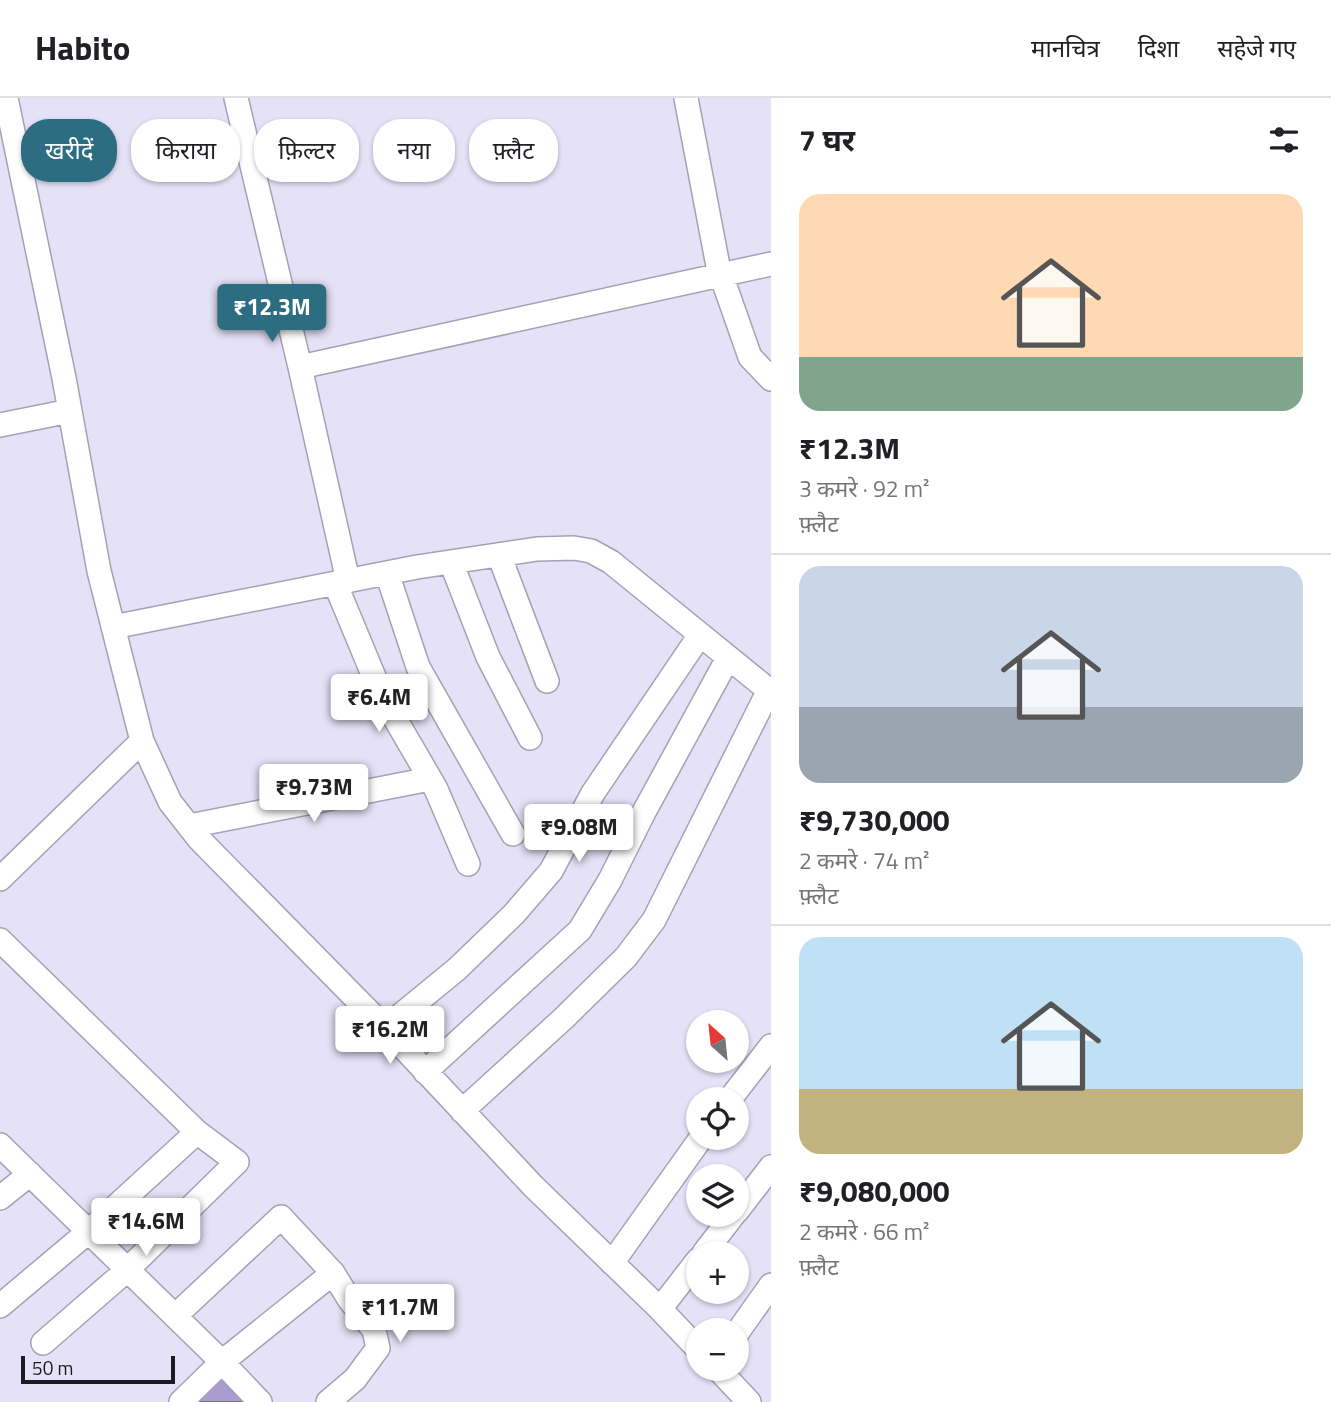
<!DOCTYPE html>
<html lang="hi">
<head>
<meta charset="utf-8">
<style>
	:root { --surface:#fff; --page:#f6f6f6; --text:#202124; --muted:#757577; --line:#e0e0e0; --accent:#2d6d82 }
	body { margin:0; font-family:"Titillium Web","Noto Sans Devanagari",sans-serif; background:var(--page); color:var(--text); height:100vh; display:flex; flex-direction:column; font-size:26px; white-space:nowrap }
	* { box-sizing:border-box; margin:0 }
	p { font-size:23px; color:var(--muted) }
	.icon { flex:none; width:38px; height:38px; fill:none; stroke:currentColor; stroke-width:2; stroke-linecap:round; stroke-linejoin:round }
	.map { position:relative; flex:1; overflow:hidden }
	.drawer { display:flex; flex-direction:column; background:var(--surface); width:560px }
	.drawer>* { flex:none }
	.top-card { position:absolute; left:21px; top:21px; width:644px; height:63px; display:flex; gap:14px }
	.needle { width:46px; rotate:333deg }
	.controls { position:absolute; left:686px; top:912px; display:grid; gap:14px }
	.controls a { display:grid; place-items:center; width:63px; height:63px; border-radius:50%; background:var(--surface); box-shadow:0 2px 5px #0004; font-size:35px }
	.scale { position:absolute; left:21px; bottom:18px; width:154px; box-sizing:border-box; padding-left:7px; border:4px solid #1d1b22; border-top:0; font-size:19px; line-height:24px; white-space:nowrap; color:#1d1b22; -webkit-text-stroke:5px #e5e1f6; paint-order:stroke }
	.price { position:absolute; translate:-50% -60px; padding:0 16px; border-radius:7px; background:#fff; color:#222; font-size:23px; line-height:46px; filter:drop-shadow(0 2px 4px #0008) }
	.price::after { content:''; position:absolute; left:50%; top:42px; width:21px; height:16px; margin-left:-10px; background:inherit; clip-path:polygon(0 0,100% 0,50% 100%) }
	.price.current { background:var(--accent); color:#fff }
	ul { padding:0; list-style:none }
	li { display:grid; align-content:center; gap:14px; height:371px; padding:0 28px }
	li+li { border-top:2px solid var(--line) }
	li span { display:grid; place-items:center; height:217px; border-radius:21px; color:#555 }
	li>.icon { margin-inline-start:auto }
	span .icon { width:126px; height:126px; fill:#fffc; stroke-width:1 }
	li b { font-size:30px }
	h2 { display:flex; justify-content:space-between; align-items:center; height:84px; padding:0 28px; font-size:30px }
	.tag { padding:0 24px; border-radius:28px; background:var(--surface); box-shadow:0 2px 5px #0004; font-size:24px; line-height:63px }
	.tag.current { background:var(--accent); color:#fff }
	header { display:flex; align-items:center; gap:42px; box-sizing:border-box; height:98px; padding:0 35px; background:var(--surface); border-bottom:2px solid var(--line) }
	header strong { font-size:33px }
	nav { display:flex; gap:38px; margin-inline-start:auto; font-size:24px }
	main { display:flex; flex:1; min-height:0 }
	.map>svg:first-child { display:block }
</style>
</head>
<body>
<header>
<strong>Habito</strong>
<nav><a>मानचित्र</a><a>दिशा</a><a>सहेजे गए</a></nav>
</header>
<main>
<div class="map">
<svg width="771" height="1304" viewBox="0 0 771 1304">
	<rect width="100%" height="100%" fill="#e5e1f6"/>
	<path fill="#a89dce" stroke="#747082" stroke-width="2" d="M224 1273 250 1304H186Z"/>
	<g fill="none" stroke-linecap="round" stroke-linejoin="round">
		<g stroke="#a5a1b4" stroke-width="26">
			<path id="street" d="M236 0 300 269 348 483
				M686 0 718 168 750 259 771 281
				M300 269 771 166
				M0 327 70 313
				M499 457 547 583
				M451 464 488 559 530 640
				M387 475 418 569 513 736
				M335 485 382 598 436 691 468 766
				M113 529 417 469 537 451 574 450 591 453 611 464 771 594
				M142 643 170 704 199 741 385 930 533 1088 660 1211 698 1251
				M189 728 430 681
				M0 781 142 643 99 473 64 280 6 0
				M0 842 197 1034 237 1064 127 1172 43 1245
				M385 930 457 871 514 816 551 773 593 695 700 537
				M425 974 580 832 610 782 644 714 728 560
				M730 1001 771 948
				M462 1013 564 920 626 859 654 822 769 592
				M0 1047 222 1264 260 1304
				M0 1100 30 1076
				M737 1113 771 1069
				M704 1155 734 1116
				M612 1165 701 1040
				M0 1208 88 1134 197 1034
				M660 1211 698 1162
				M175 1218 281 1119 333 1175 222 1264 181 1304
				M737 1235 771 1187
				M717 1270 749 1304
				M328 1304 355 1281 378 1250 374 1232 349 1201 333 1175"/>
		</g>
		<use href="#street" stroke="#fff" stroke-width="23"/>
	</g>
</svg>
<div class="controls">
<a><svg class="needle" viewBox="-14 -14 28 28"><path d="M0-13l5 13h-10z" fill="#e53935"/><path d="M0 13l5-13h-10z" fill="#757577"/></svg></a>
<a><svg class="icon" aria-label="locate" viewBox="0 0 24 24"><circle cx="12" cy="12" r="6"/><path d="M12 2v4M12 18v4M2 12h4M18 12h4"/></svg></a>
<a><svg class="icon" aria-label="layers" viewBox="0 0 24 24"><path d="M12 4l9 5-9 5-9-5zM3 14l9 5 9-5"/></svg></a>
<a>+</a>
<a>−</a>
</div>
<div class="scale">50 m</div>
<b class="price current" style="left:272px;top:246px">₹12.3M</b>
<b class="price" style="left:379px;top:636px">₹6.4M</b>
<b class="price" style="left:314px;top:726px">₹9.73M</b>
<b class="price" style="left:579px;top:766px">₹9.08M</b>
<b class="price" style="left:390px;top:968px">₹16.2M</b>
<b class="price" style="left:146px;top:1160px">₹14.6M</b>
<b class="price" style="left:400px;top:1246px">₹11.7M</b>
<div class="top-card">
<a class="tag current">खरीदें</a>
<a class="tag">किराया</a>
<a class="tag">फ़िल्टर</a>
<a class="tag">नया</a>
<a class="tag">फ़्लैट</a>
</div>
</div>
<section class="drawer">
<h2>7 घर<svg class="icon" aria-label="filters" viewBox="0 0 24 24"><path d="M4 7h16M4 17h16"/><circle cx="9" cy="7" r="2"/><circle cx="15" cy="17" r="2"/></svg></h2>
<ul>
<li><span style="background:linear-gradient(#ffd9b3 75%,#7fa58c 0)"><svg class="icon" aria-label="home" viewBox="0 0 24 24"><path d="M3 11l9-7 9 7M6 9v11h12V9"/></svg></span><div><b>₹12.3M</b><p>3 कमरे · 92 m²</p><p>फ़्लैट</p></div></li>
<li><span style="background:linear-gradient(#c9d6e8 65%,#9aa5b1 0)"><svg class="icon" aria-label="home" viewBox="0 0 24 24"><path d="M3 11l9-7 9 7M6 9v11h12V9"/></svg></span><div><b>₹9,730,000</b><p>2 कमरे · 74 m²</p><p>फ़्लैट</p></div></li>
<li><span style="background:linear-gradient(#bfe0f5 70%,#c2b280 0)"><svg class="icon" aria-label="home" viewBox="0 0 24 24"><path d="M3 11l9-7 9 7M6 9v11h12V9"/></svg></span><div><b>₹9,080,000</b><p>2 कमरे · 66 m²</p><p>फ़्लैट</p></div></li>
</ul>
</section>
</main>
</body>
</html>
